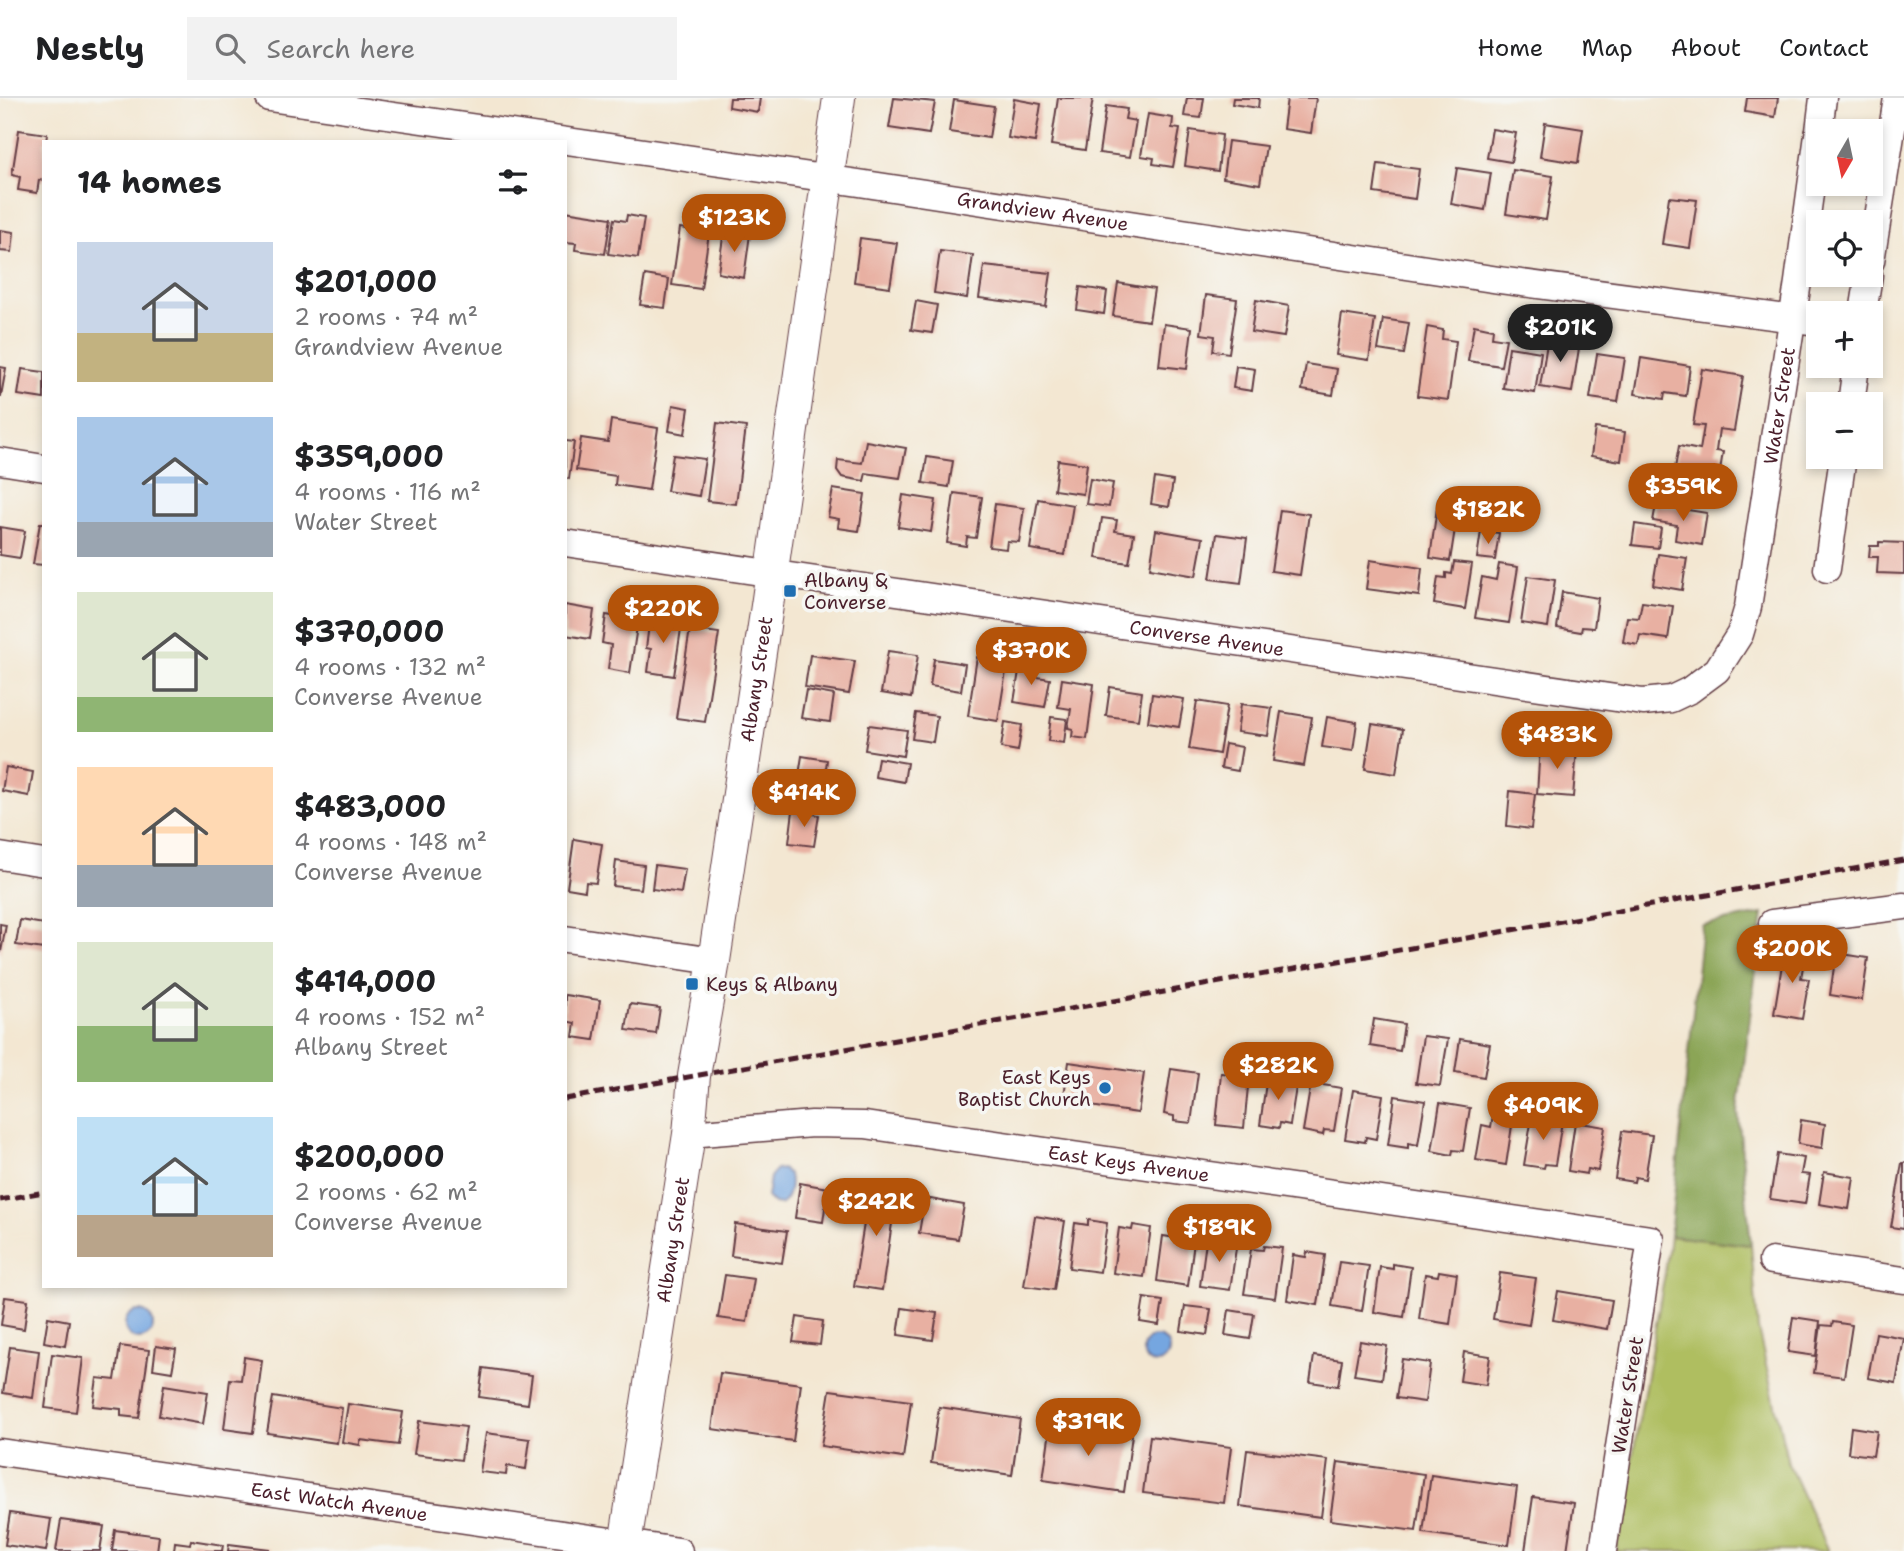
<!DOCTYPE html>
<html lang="en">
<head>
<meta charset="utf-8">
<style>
	:root { --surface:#fff; --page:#f2f2f2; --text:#202124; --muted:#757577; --line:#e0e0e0; --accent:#b45309 }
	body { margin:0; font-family:"Shantell Sans",sans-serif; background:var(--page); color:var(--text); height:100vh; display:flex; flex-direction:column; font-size:26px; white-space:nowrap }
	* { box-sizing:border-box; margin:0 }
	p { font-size:23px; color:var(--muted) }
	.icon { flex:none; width:38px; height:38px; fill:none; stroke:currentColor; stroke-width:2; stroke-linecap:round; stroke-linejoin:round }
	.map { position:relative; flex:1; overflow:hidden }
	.details { position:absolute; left:42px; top:42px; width:525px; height:1148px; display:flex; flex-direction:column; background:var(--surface); border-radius:0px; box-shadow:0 4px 10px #0003 }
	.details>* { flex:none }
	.needle { width:46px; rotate:189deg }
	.tools { position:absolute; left:1806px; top:21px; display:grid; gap:14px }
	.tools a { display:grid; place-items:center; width:77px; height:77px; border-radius:0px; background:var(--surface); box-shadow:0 4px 10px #0003; font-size:35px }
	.price { position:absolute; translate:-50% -60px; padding:0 16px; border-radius:24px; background:var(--accent); color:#fff; font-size:23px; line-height:46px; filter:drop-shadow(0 2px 4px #0008) }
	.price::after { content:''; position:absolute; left:50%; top:42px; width:21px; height:16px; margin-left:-10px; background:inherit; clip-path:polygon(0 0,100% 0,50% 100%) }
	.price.current { background:#222; color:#fff }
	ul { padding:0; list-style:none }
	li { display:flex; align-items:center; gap:21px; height:175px; padding:0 35px }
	li span { display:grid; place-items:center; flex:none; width:196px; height:140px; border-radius:0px; color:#555 }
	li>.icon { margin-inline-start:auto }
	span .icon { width:84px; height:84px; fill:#fffc; stroke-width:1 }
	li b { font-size:30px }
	h2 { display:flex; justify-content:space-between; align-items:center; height:84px; padding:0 35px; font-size:30px }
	header { display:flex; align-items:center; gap:42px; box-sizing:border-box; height:98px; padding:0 35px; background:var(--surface); border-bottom:2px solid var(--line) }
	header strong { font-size:33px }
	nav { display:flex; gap:38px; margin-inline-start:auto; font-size:24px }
	.search { width:490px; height:63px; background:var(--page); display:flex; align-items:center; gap:18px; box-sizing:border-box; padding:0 24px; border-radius:0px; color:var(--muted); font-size:26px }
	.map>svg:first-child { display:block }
</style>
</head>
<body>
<header>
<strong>Nestly</strong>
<div class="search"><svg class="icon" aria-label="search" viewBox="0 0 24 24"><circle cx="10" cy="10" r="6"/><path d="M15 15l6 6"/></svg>Search here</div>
<nav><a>Home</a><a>Map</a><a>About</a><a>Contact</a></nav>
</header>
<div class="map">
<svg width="1904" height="1453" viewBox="0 0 1904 1453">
	<rect width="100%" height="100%" fill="#f6f6f2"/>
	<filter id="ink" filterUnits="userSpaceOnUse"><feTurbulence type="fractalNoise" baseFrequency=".0143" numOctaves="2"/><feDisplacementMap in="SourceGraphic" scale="14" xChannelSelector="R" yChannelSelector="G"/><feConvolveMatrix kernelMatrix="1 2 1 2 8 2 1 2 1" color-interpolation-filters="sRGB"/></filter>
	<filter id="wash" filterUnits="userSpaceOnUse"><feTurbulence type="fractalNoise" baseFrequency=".00686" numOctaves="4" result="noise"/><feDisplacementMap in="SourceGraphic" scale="28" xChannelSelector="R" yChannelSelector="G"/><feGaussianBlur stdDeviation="1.57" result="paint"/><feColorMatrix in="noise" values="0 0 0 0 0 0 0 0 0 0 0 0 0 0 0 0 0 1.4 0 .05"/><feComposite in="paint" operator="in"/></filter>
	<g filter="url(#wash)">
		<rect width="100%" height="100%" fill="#f3e7d2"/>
		<path fill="#afbe61" stroke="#7c6e46" stroke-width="2" d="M1670 1138 1751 1147 1758 1231 1788 1365 1828 1453H1616L1665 1175Z"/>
		<path fill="#8ba557" stroke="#6a6241" stroke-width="2" d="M1763 816 1738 1014 1751 1147 1670 1138 1702 827Z"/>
		<path fill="#75a6e0" stroke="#606286" stroke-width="2" d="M782 1071 789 1076C791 1086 790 1101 780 1107L774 1106 767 1099 770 1079 776 1072Z
			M125 1227a14 14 0 1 1 28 0a14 14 0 1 1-28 0Z
			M1143 1252a13 13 0 1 1 26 0a13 13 0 1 1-26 0Z"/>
		<g id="blocks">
			<path fill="#e8b0a2" d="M730 0H760L758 14 729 9Z
				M894 0 935 4 929 36 889 30Z
				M1058 0H1093L1085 52 1051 47Z
				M1187 0H1204L1201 20 1184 18Z
				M1233 0H1259L1258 10 1232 6Z
				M1287 0H1316L1311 35 1283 31Z
				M1747 0H1778L1775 19 1745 14Z
				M1014 1 1041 6 1035 44 1008 40Z
				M954 2 994 8 989 40 949 34Z
				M1106 8 1127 11 1125 21 1136 23 1130 59 1099 55Z
				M1148 16 1173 20 1172 30 1180 31 1173 69 1153 66 1154 60 1141 58Z
				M1545 25 1583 31 1578 65 1540 59Z
				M1492 31 1516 35 1511 64 1487 60Z
				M19 32 47 36 46 44H44V83L39 82 37 95 18 92 20 79 12 77Z
				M1190 32 1222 37 1218 73 1185 68Z
				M1228 43 1266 48 1260 86 1223 80Z
				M1378 66 1419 71 1415 101 1374 95Z
				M1457 70 1491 75 1485 112 1451 106Z
				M1513 72 1553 78 1546 122 1506 116Z
				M1669 99 1697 102 1690 150 1662 146Z
				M565 113 611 120 605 156 575 152 576 145 565 144Z
				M627 117 644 120 638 160 608 156 614 121 626 123Z
				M680 130 709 135 701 191 672 187Z
				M0 132 14 134 12 154 0 153Z
				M724 132 750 136 744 180 718 175Z
				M860 140 897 145 890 189 854 184Z
				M940 153 973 157 967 200 934 195Z
				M984 168 1051 175 1046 209 979 200Z
				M645 177 669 181 665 210 640 207Z
				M1118 185 1154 191 1149 223 1113 218Z
				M1080 189 1107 193 1104 216 1077 212Z
				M1206 197 1237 201 1229 255 1213 253 1215 238 1201 236Z
				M1256 202 1289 208 1284 239 1251 234Z
				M916 203 937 207 932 235 911 232Z
				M1342 216 1375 221 1369 262 1336 257Z
				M1383 221 1409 225 1404 256 1378 252Z
				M1164 226 1192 230 1187 271 1159 268Z
				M1474 227 1493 231 1492 239 1506 241 1501 268 1468 263Z
				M1427 229 1443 232 1442 241 1456 243 1448 302 1417 298Z
				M1548 239 1580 244 1572 294 1540 289Z
				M1509 249 1541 254 1535 295 1503 290Z
				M1597 256 1625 260 1618 304 1590 300Z
				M1641 260 1690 268 1686 298 1665 295 1664 301 1635 296Z
				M1306 266 1337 271 1333 297 1302 292Z
				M1236 268 1255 271 1252 293 1233 290Z
				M0 269 6 270 1 298 0 297Z
				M22 271 44 274V301L18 297Z
				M1702 271 1743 278 1734 333 1719 331 1716 353 1723 354 1717 391 1673 381 1679 348 1700 352 1704 328 1693 327Z
				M673 307 689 310 685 336 669 333Z
				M611 322 658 330 649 392 615 387 616 378 576 372 581 340 608 344Z
				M717 325 746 329 736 406 707 403Z
				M1595 330 1625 334 1621 363 1591 358Z
				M565 343 574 344 569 381 565 380Z
				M866 343 906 350 900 380 866 375 864 383 842 379 837 372 838 362 862 365Z
				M673 357 705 361 699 398 667 393Z
				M927 359 953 363 949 389 923 385Z
				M1058 362 1087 366 1083 396 1054 392Z
				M1155 380 1173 383 1169 409 1151 406Z
				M1090 381 1113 385 1109 409 1086 406Z
				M833 391 865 396 859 433 838 430 839 421 828 419Z
				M954 395 982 399 976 440 967 439 966 448 947 445Z
				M903 397 936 402 931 434 898 429Z
				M1038 401 1073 407 1065 457 1030 451Z
				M1438 402 1459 405 1450 463 1430 460Z
				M995 406 1024 410 1019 444 1007 443 1006 451 989 449Z
				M1656 407 1707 415 1702 447 1675 442 1677 427 1653 423Z
				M1280 412 1309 416 1300 477 1271 473Z
				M1102 420 1117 422 1115 433 1134 436 1129 465 1096 460Z
				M40 425H44V467L33 466Z
				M1635 426 1661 430 1658 450 1632 447Z
				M0 429 25 433 20 460 0 457Z
				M1156 432 1203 440 1196 478 1150 470Z
				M1481 433 1499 435 1495 462 1477 460Z
				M1217 436 1247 440 1241 485 1210 481Z
				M1879 444 1904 445V476L1877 475 1878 459H1869L1870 448H1879Z
				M1658 456 1687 460 1682 492 1653 487Z
				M1370 462 1422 470 1419 498 1366 491Z
				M1454 464 1472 466 1465 511 1434 506 1438 479 1446 480V475L1452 476Z
				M1499 466 1518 469 1509 525 1475 520 1482 479 1496 482Z
				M1528 478 1555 482 1548 529 1521 525Z
				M1562 494 1598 500 1594 530 1582 529 1581 534 1557 530Z
				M1642 504 1673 508 1668 541 1640 537 1638 547 1623 544 1627 519 1639 520Z
				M565 507 594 512 590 541 565 537Z
				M606 517 638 522 630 575 608 571 611 547 602 545Z
				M650 519 682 524 674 578 648 574 651 551 646 550Z
				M690 531 719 535 705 624 676 620Z
				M888 553 918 557 911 600 881 595Z
				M810 557 855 563 849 596 805 589Z
				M977 559 996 562 995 571 1006 573 998 623 968 618Z
				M934 561 965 566 961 593 930 588Z
				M1020 567 1038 570 1037 579 1050 581 1045 609 1014 604Z
				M1062 581 1094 586 1087 641 1072 639 1073 631 1068 630 1071 611 1058 609Z
				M1110 589 1142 594 1138 622 1106 618Z
				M806 592 834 597 830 624 801 620Z
				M1152 596 1184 601 1179 629 1148 624Z
				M1197 603 1227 608 1219 656 1189 651Z
				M1241 606 1272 610 1268 638 1237 634Z
				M1281 614 1312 619 1304 668 1273 663Z
				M916 615 937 618 933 644 912 641Z
				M1051 619 1067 621 1064 645 1048 643Z
				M1327 619 1357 624 1353 653 1322 649Z
				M1005 624 1022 627 1018 653 1001 650Z
				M1372 626 1403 631 1396 676 1365 671Z
				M869 627 907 632 903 658 865 652Z
				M1225 646 1242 649 1238 673 1221 670Z
				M1540 648 1577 651 1573 699 1537 696Z
				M802 658 827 662 823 694 797 690Z
				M878 660 907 665 904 684 875 679Z
				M6 669 33 674 29 698 2 693Z
				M1510 693 1535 696 1531 731 1507 728Z
				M793 713 819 717 814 748 789 745Z
				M574 741 602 746 596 785 586 784 585 793 567 790Z
				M616 763 644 767 641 791 613 788Z
				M655 767 685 771 681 795 652 791Z
				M20 822 44 826V851L16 847Z
				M0 826 6 827 1 854H0Z
				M1785 848 1806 852 1801 880 1809 881 1802 921 1774 916Z
				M1836 855 1868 860 1862 902 1830 897Z
				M565 897 600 902 594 942 573 939 575 925 565 923Z
				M630 906 660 910 656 936 626 932Z
				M1374 921 1404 926 1400 953 1370 948Z
				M1423 938 1448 941 1440 988 1416 985Z
				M1460 941 1490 946 1484 979 1455 974Z
				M1069 964 1144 975 1138 1015 1063 1004Z
				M1171 971 1198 975 1191 1025 1174 1023V1018L1164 1016Z
				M1221 975 1249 978 1244 1030 1216 1027Z
				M1267 978 1297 983 1290 1027 1280 1025 1279 1030 1260 1027Z
				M1311 985 1341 990 1334 1033 1324 1032 1323 1037 1303 1033Z
				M1353 992 1383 997 1376 1041 1366 1039 1365 1044 1345 1041Z
				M1395 998 1425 1003 1418 1047 1408 1045V1050L1388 1047Z
				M1440 1005 1470 1010 1463 1053 1453 1052 1452 1057 1432 1053Z
				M1493 1018 1513 1021 1506 1067 1476 1062 1482 1027 1491 1029Z
				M1532 1019 1562 1023 1555 1067 1545 1066 1544 1070 1524 1067Z
				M1801 1022 1825 1026 1822 1050 1798 1046Z
				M1575 1024 1605 1029 1598 1073 1588 1071 1587 1076 1568 1073Z
				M1622 1033 1652 1037 1645 1081 1635 1079 1634 1084 1615 1081Z
				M1777 1056 1804 1060 1801 1076 1810 1077 1805 1106 1770 1101Z
				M1902 1065H1904V1131L1891 1129Z
				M1824 1074 1854 1079 1849 1111 1819 1106Z
				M800 1085 828 1090 823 1124 795 1120Z
				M870 1088 897 1092 882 1192 854 1188Z
				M925 1100 964 1107 958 1141 919 1135Z
				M1035 1118 1065 1123 1054 1192 1024 1188Z
				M1088 1122 1107 1125 1100 1174 1069 1170 1075 1125 1088 1127Z
				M735 1126 787 1133 782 1165 731 1158Z
				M1133 1127 1151 1130 1144 1179 1113 1175 1119 1130 1132 1132Z
				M1177 1135 1195 1137 1188 1188 1157 1183 1163 1138 1176 1140Z
				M1219 1140 1237 1143 1230 1192 1200 1188 1206 1143 1219 1145Z
				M1264 1148 1282 1150 1275 1200 1244 1196 1251 1151 1263 1152Z
				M1307 1154 1325 1157 1318 1207 1287 1202 1293 1157 1306 1159Z
				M1339 1164 1369 1168 1362 1213 1332 1208Z
				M1393 1166 1411 1169 1404 1219 1374 1214 1380 1169 1393 1171Z
				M1439 1173 1457 1176 1450 1226 1419 1221 1425 1176 1438 1178Z
				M1500 1175 1536 1180 1529 1227 1493 1221Z
				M725 1177 754 1181 747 1224 718 1220Z
				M1558 1193 1612 1202 1607 1231 1553 1222Z
				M5 1199 28 1202 24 1231 1 1227Z
				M1144 1200 1163 1203 1159 1227 1140 1224Z
				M1185 1208 1211 1211 1207 1237 1181 1233Z
				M902 1210 937 1215 933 1242 898 1237Z
				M1229 1212 1254 1216 1250 1241 1225 1237Z
				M48 1219 69 1223 65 1248 44 1244Z
				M797 1219 823 1223 820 1247 793 1244Z
				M1793 1219 1820 1223 1816 1258 1788 1254Z
				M1833 1224 1852 1227 1844 1279 1814 1275 1821 1227 1832 1228Z
				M1876 1235 1904 1240 1896 1285 1868 1280Z
				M1360 1243 1387 1248 1382 1281 1354 1277Z
				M120 1248 149 1252 139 1320 121 1318V1311L93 1308 97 1280 115 1282Z
				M156 1248 176 1251 172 1274 153 1271Z
				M10 1249 39 1253 33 1300 3 1295Z
				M1464 1254 1490 1258 1486 1287 1460 1283Z
				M52 1256 83 1260 76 1314 45 1310Z
				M1314 1258 1342 1262 1338 1288 1310 1284Z
				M244 1259 262 1262 253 1335 224 1331 230 1281 241 1282Z
				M1402 1261 1430 1265 1425 1304 1396 1300Z
				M483 1270 532 1277 528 1306 479 1299Z
				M720 1275 801 1286 793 1343 712 1331Z
				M164 1287 208 1294 203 1326 159 1318Z
				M830 1292 911 1303 903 1360 821 1348Z
				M273 1299 342 1310 337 1345 267 1335Z
				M348 1306 403 1314 398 1347 360 1342V1347L342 1344Z
				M939 1309 1020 1321 1012 1377 931 1365Z
				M419 1323 466 1329 461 1362 414 1356Z
				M1051 1325 1132 1337 1124 1394 1043 1382Z
				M1851 1329 1877 1333 1873 1358 1848 1355Z
				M486 1335 530 1341 526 1371 507 1368 506 1377 480 1374Z
				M1150 1338 1231 1349 1224 1405 1143 1395Z
				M1247 1352 1328 1362 1321 1419 1240 1408Z
				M1338 1364 1424 1376 1416 1433 1330 1422Z
				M1431 1377 1517 1389 1509 1447 1423 1435Z
				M1533 1399 1574 1405 1567 1453H1525Z
				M10 1415 51 1421 46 1453 5 1447Z
				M61 1422 104 1428 100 1453H56Z
				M115 1432 159 1438 157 1453H112Z
				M191 1442 223 1447 222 1453H174L175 1444 190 1446Z
				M229 1446 269 1451V1453H228Z"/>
		</g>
	</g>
	<g filter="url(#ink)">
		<use href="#blocks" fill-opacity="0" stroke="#633d44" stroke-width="2"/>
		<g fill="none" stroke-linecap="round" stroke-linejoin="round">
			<g stroke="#633d44" stroke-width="29">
				<g id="minor">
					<path id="s1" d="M269 0 859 85 1499 182 1818 224"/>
					<path d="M1819 33 1823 0"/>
					<path d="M1871 163 1897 0"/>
					<path d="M1863 215 1869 177"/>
					<path d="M1851 306 1856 268"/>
					<path d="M0 363 44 370"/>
					<path id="s2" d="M565 445 1643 604 1671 601 1690 592 1717 572 1740 536 1748 509 1798 184 1818 37"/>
					<path d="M1827 471 1843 359"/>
					<path d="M0 758 44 765"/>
					<path d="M1772 825 1904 808"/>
					<path d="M565 841 714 863"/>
					<path id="s3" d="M689 1036 812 1026 865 1027 1651 1141 1603 1453"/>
					<path d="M1772 1163 1904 1182"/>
					<path id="s4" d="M0 1354 679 1453"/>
				</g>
			</g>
			<g stroke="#633d44" stroke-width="34">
				<g id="tertiary">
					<path id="s5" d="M624 1453 689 1036 694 978 714 863 768 501 839 0"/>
				</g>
			</g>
			<use href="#minor" stroke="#fff" stroke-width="26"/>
			<use href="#tertiary" stroke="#fff" stroke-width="32"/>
			<path stroke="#4a1f2b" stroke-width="5" stroke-dasharray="10 5" stroke-linecap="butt" d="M565 1001 1904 762
				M0 1102 44 1094"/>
		</g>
	</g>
	<g fill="#1f6fb2" stroke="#f6f6f2" stroke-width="2.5">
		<rect x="783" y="486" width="14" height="14" rx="3.5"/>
		<rect x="685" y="879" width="14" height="14" rx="3.5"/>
		<circle cx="1105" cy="990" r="7"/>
	</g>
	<g text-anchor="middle" stroke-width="7" stroke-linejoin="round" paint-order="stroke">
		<g font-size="19" fill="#4a1f2b" stroke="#f6f6f2">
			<text dy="7" stroke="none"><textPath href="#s1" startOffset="782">Grandview Avenue</textPath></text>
			<text dy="7" stroke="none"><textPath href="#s2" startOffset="1447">Water Street</textPath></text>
			<text dy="7" stroke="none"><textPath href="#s2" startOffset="649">Converse Avenue</textPath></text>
			<text dy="7" stroke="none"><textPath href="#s5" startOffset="882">Albany Street</textPath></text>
			<text dy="7" stroke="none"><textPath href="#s3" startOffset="443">East Keys Avenue</textPath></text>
			<text dy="7" stroke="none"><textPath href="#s5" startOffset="315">Albany Street</textPath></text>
			<text transform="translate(1627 1297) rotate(-81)" y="7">Water Street</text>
			<text dy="7" stroke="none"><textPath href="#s4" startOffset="343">East Watch Avenue</textPath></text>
		</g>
		<g font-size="19" fill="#4a1f2b" stroke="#f6f6f2" text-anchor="start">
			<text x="804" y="489">Albany &amp;<tspan x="804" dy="22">Converse</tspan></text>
			<text x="706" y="893">Keys &amp; Albany</text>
			<text x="1091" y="986" text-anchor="end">East Keys<tspan x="1091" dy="22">Baptist Church</tspan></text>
		</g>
	</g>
</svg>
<div class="tools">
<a><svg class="needle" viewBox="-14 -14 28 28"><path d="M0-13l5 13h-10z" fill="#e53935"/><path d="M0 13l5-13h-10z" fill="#757577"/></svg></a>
<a><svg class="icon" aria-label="locate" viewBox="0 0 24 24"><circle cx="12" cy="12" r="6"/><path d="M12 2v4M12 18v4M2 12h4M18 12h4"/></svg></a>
<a>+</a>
<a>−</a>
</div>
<b class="price" style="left:734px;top:156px">$123K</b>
<b class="price current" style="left:1560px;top:266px">$201K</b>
<b class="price" style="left:1683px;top:425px">$359K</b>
<b class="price" style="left:1488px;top:448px">$182K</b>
<b class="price" style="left:663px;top:547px">$220K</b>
<b class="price" style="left:1031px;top:589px">$370K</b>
<b class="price" style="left:1557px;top:673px">$483K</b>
<b class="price" style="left:804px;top:731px">$414K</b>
<b class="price" style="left:1792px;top:887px">$200K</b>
<b class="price" style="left:1278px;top:1004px">$282K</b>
<b class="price" style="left:1543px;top:1044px">$409K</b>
<b class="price" style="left:876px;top:1140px">$242K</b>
<b class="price" style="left:1219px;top:1166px">$189K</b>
<b class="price" style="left:1088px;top:1360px">$319K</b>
<section class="details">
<h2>14 homes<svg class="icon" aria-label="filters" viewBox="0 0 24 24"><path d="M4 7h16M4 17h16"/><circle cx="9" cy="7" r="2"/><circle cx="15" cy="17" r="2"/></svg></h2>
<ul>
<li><span style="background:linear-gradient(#c9d6e8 65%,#c2b280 0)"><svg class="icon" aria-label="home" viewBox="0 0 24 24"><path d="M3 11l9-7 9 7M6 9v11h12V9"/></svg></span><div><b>$201,000</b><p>2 rooms · 74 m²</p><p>Grandview Avenue</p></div></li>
<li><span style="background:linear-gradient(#a9c7e8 75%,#9aa5b1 0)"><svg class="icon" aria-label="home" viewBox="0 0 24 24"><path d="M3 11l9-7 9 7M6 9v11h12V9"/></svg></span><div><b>$359,000</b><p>4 rooms · 116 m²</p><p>Water Street</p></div></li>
<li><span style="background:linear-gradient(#dfe7d0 75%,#8fb573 0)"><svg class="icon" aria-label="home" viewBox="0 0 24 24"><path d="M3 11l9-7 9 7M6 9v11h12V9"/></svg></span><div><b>$370,000</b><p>4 rooms · 132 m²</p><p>Converse Avenue</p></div></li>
<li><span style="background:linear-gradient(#ffd9b3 70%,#9aa5b1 0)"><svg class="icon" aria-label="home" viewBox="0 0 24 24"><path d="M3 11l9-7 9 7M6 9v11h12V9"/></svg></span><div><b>$483,000</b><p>4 rooms · 148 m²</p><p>Converse Avenue</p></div></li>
<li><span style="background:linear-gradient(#dfe7d0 60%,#8fb573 0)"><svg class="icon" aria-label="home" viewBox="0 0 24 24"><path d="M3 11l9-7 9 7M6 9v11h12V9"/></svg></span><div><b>$414,000</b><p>4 rooms · 152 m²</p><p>Albany Street</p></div></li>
<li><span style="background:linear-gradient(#bfe0f5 70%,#b9a48a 0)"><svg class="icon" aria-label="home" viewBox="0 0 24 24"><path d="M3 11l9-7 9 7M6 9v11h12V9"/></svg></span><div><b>$200,000</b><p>2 rooms · 62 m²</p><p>Converse Avenue</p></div></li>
</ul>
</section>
</div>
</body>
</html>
